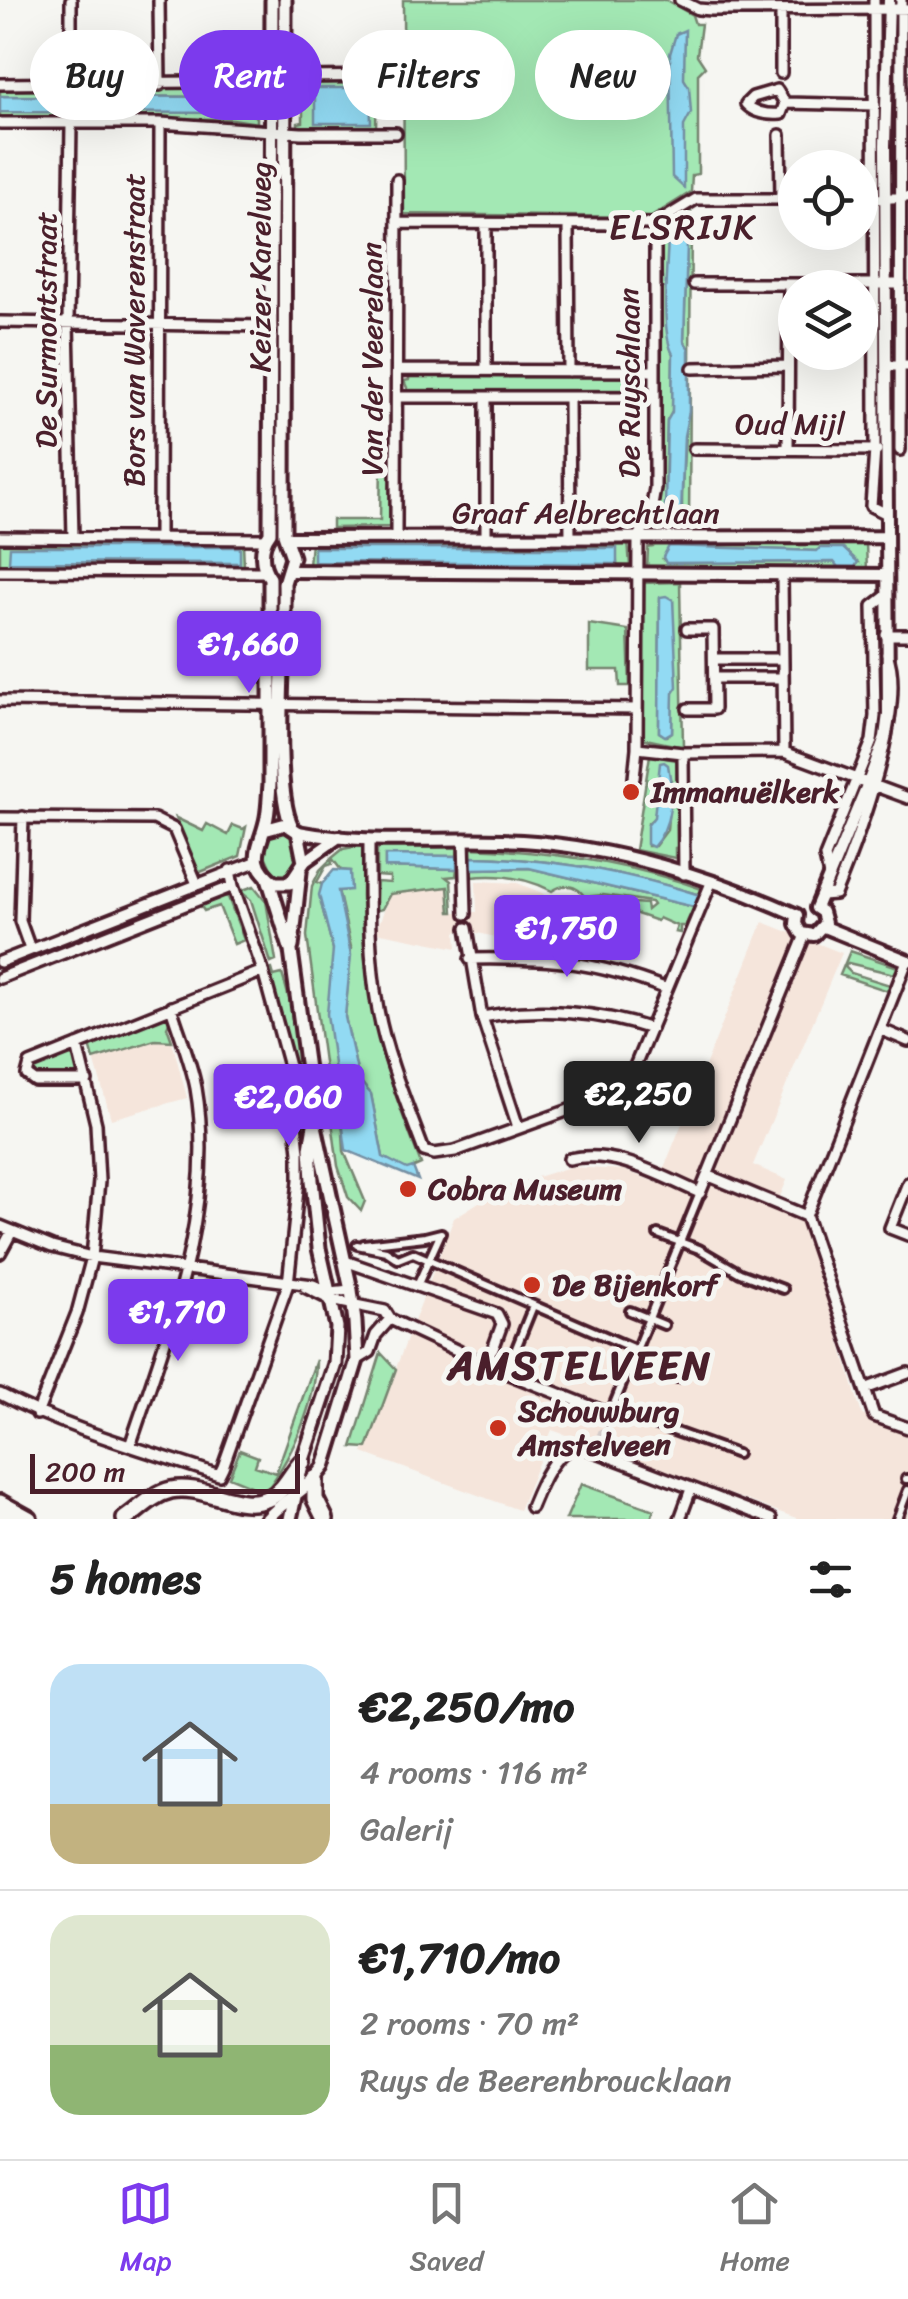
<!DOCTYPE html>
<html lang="en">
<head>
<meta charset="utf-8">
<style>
	:root { --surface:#fff; --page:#f6f6f6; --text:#222; --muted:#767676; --line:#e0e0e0; --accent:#7c3aed }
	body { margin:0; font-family:Sriracha,sans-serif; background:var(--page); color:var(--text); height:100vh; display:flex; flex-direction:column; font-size:38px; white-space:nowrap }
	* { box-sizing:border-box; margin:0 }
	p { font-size:32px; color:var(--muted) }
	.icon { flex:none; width:55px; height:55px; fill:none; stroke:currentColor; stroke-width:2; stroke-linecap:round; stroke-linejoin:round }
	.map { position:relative; height:1519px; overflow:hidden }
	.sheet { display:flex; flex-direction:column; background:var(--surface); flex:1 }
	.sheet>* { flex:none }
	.top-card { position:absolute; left:30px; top:30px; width:850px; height:90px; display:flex; gap:20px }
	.controls { position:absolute; left:778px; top:150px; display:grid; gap:20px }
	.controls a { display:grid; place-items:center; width:100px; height:100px; border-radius:50%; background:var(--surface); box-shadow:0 10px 40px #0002; font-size:50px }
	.scale { position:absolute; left:30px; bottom:25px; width:270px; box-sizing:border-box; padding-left:10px; border:5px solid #4a1f2b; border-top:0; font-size:28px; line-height:35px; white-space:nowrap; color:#4a1f2b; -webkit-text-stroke:8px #f6f6f2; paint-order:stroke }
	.price { position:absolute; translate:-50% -85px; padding:0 22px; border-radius:10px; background:var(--accent); color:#fff; font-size:32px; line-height:65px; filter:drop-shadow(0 2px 5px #0008) }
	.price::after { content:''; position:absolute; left:50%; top:60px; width:30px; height:22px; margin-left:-15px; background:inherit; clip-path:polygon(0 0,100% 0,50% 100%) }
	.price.on { background:#222; color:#fff }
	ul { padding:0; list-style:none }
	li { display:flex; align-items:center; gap:30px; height:250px; padding:0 50px }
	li+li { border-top:2px solid var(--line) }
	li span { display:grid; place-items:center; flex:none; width:280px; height:200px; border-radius:30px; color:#555 }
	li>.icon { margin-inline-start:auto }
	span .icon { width:120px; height:120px; fill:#fffc; stroke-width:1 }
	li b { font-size:42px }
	h2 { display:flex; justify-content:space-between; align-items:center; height:120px; padding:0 50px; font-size:42px }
	.chip { padding:0 35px; border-radius:45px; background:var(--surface); box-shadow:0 10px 40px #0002; font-size:35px; line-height:90px }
	.chip.on { background:var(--accent); color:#fff }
	.menu { display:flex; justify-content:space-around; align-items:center; height:140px; border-top:2px solid var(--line); background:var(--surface); font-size:28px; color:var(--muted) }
	.menu a { display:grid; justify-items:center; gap:5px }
	.menu .on { color:var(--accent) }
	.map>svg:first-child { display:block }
</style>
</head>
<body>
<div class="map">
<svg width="908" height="1519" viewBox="0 0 908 1519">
	<rect width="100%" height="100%" fill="#f6f6f2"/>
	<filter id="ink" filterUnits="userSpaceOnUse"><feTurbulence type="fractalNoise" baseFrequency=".01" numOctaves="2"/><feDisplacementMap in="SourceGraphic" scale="20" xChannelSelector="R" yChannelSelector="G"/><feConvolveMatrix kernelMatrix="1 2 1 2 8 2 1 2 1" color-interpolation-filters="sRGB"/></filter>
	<g filter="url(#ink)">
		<path fill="#f5e5db" d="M476 881 517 883 542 893 557 906 569 938 561 948H556L551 933 514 941 464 930 456 932 457 948 376 932 390 894 448 887 450 912H477Z
			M763 922 842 953 753 1165 787 1180 776 1206 804 1223 862 1415 908 1433V1519H799L552 1430 519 1510 363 1453 454 1218 501 1188 570 1167 623 1170 658 1183Z
			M155 1040 172 1041 187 1098 111 1119 94 1059Z"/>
		<path fill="#a3e8b4" stroke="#768470" stroke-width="2.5" fill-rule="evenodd" d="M403 0H666L692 15 695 24H701L697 55 705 67 698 74V174L692 175 691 192 651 217 404 214Z
			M299 80 306 81 312 86 308 80 377 82 376 128 298 129V123L303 122V91Z
			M141 88 253 90 252 115 257 117V123L233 119 0 118V112H241V97L0 96V90Z
			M275 143H281L280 509H274Z
			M691 211 689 528 651 526 658 231ZM687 244 684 341 689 349C689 402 682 453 682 506L665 488 667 421 672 412 673 354C661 335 682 269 687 244Z
			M409 375H628V390H408L404 381 409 380Z
			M381 462H391V527L332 528V520H380Z
			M0 541 243 542 244 566 243 569 0 568Z
			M628 541 630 566 627 570 309 566 311 542ZM321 548H616L617 563 315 562 314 549Z
			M653 541 866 542 867 572 647 569 648 548 653 547ZM693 547 817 551 820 548H843L858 562 667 563 663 559Z
			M680 582 683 747 641 738 639 583ZM660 598 673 601 672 732 666 736 659 732Z
			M589 624 628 630 630 686H620L619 670H589Z
			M650 755 676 760 679 764V847L675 848V858L635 850ZM671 779 667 830 655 846H648V823L654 818Z
			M176 818 203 831 207 824 228 835 233 825 243 829 246 827 240 856 198 873Z
			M281 830C306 837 302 863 284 876L273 873 264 853 271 834Z
			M364 845C358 916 365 1000 387 1069 397 1101 409 1132 421 1164L407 1170 383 1157 371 1094 359 1080 345 1017 351 947 338 890H346L350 871 341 870 332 858 343 849Z
			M381 845 458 847 457 856H385V867L457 869 456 876 446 877 451 881 453 912H450L448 887 390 894 382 909 375 911 377 882 390 883V877L377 876V851Z
			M469 848C549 851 627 862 702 889L700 895C625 872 550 858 471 857Z
			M331 859 332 864 326 866 317 882 322 884 321 903 333 949 344 1151 365 1201 361 1211 348 1197 338 1166 307 936 312 886 320 870Z
			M529 868 694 907 685 926H680V933L675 932 677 926 659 918 657 921 608 904 596 919 592 915 596 900 646 904 647 910 653 905 651 902 603 895 585 897C576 884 564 883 552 891 526 877 500 874 471 877V869Z
			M222 879 225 886 0 975V967L6 964Z
			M254 886 266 901 276 961 271 963 251 900 240 891Z
			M220 896 228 897 244 940 234 944 219 906 204 911 200 905Z
			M850 951 898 967 894 974 848 963 845 967 851 973 890 985 888 991 840 975Z
			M272 969 274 976 282 974C298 1024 305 1082 303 1134L293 1063 269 970Z
			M165 1014 170 1020 167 1027 172 1041 155 1040 94 1059 90 1045Z
			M73 1050 81 1076 37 1078 32 1075 30 1070Z
			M381 1353 396 1369 367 1448 352 1447Z
			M316 1360C316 1404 293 1453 268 1489L263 1491 229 1477 240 1450 258 1457 255 1466 276 1473Z
			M581 1484 654 1510 651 1519H566Z"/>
		<path fill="#92daf3" stroke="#758fa3" stroke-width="2.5" d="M685 30 684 79 689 87 691 113 684 126V188L672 177 670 54 676 34Z
			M315 88H370L371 123H315Z
			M0 96 242 97 241 113 0 112Z
			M676 232 687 244 684 341 689 349V411L684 436 681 515 669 511 665 506 667 421 672 412 673 354C660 331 667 267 668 238Z
			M669 546 817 551 820 548H843L858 562 855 567H838L834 562 666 563 663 557Z
			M10 547H240V563L9 562Z
			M314 548H617V564L314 562Z
			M666 596 673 600 677 687 673 693 672 732 665 736 659 732 660 597Z
			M664 762 668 765C674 793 672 827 653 847L647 844V826L654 817 660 763Z
			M385 855 457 856V869L385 867Z
			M471 857C549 858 626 872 700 895L694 907 529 868 471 869Z
			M334 870 350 871 351 890 338 891 351 955 345 1017 359 1080 371 1094 383 1157 407 1169 413 1167 418 1180 346 1150 327 1014 333 949 319 895 322 884Z"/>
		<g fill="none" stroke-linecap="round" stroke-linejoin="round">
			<path stroke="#d4cbca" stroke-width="9" stroke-dasharray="9 4.5" stroke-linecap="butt" d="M600 1439 608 1419"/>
			<g stroke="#4a1f2b" stroke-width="14">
				<path id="pedestrian" d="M658 1234 699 1249 740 1273 783 1289
					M364 1244 425 1237 441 1233
					M357 1245 386 1251 398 1259 413 1253 637 1350
					M417 1286 441 1233
					M630 1311 664 1325
					M633 1360 677 1378
					M506 1373 533 1306
					M612 1409 737 1454
					M610 1414 700 1193
					M906 1479H908
					M897 1519 908 1490"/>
			</g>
			<g stroke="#4a1f2b" stroke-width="16">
				<path id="minor" d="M159 0 160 85
					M680 0 698 9 711 10 908 9
					M874 0 875 450 871 506 885 513
					M781 11V73
					M0 84 285 81 301 77 396 76
					M71 84V0
					M785 103 781 114C768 115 755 114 746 104L753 97 777 90 785 103 875 105
					M0 123H160L301 133H396
					M71 124 68 323 73 537
					M780 135 781 199
					M860 200 907 197
					M397 223 655 224 696 199H795
					M568 224 569 371
					M694 284H901
					M0 322 270 326
					M888 366H908
					M693 368 788 366
					M398 370 654 371
					M486 370V224
					M398 397H654
					M569 397 570 538
					M694 449 877 450
					M788 449 789 284
					M900 450 901 0
					M0 537 265 539
					M159 537 160 123
					M396 537 397 180
					M486 538V397
					M0 571 265 572
					M782 575 784 752
					M687 629H713L714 709H688
					M886 635H908
					M714 659H783
					M714 678H783
					M0 701 637 709
					M637 748 683 753 784 752 908 798
					M683 753 684 874
					M634 778 637 748 638 538 650 518 655 488V224
					M23 817 20 921 30 949
					M0 818 154 819 174 829 197 884
					M369 839C369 896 368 954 378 1010 387 1058 407 1105 424 1151L434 1154 455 1151 619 1092 628 1083 711 883
					M464 839 466 914
					M829 876 825 857 872 741 875 716 873 606 886 596
					M822 895 835 894C857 841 908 706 887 654
					M467 928 482 1017 518 1127
					M470 959C549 958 592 960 667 989
					M0 962 258 861
					M0 978 233 886
					M482 1017C536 1007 599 1011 651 1029
					M882 1030 908 1041
					M87 1081H35L27 1075 30 1064 263 971
					M569 1159C616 1149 658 1175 700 1193L805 935
					M707 1175 806 1216 874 1416 908 1428
					M908 1183 890 1228 908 1235
					M806 1216 907 961
					M0 1226 52 1247 92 1257 313 1285 330 1292 351 1290
					M0 1253 11 1233
					M345 1261 497 1314 502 1324 493 1349 483 1361
					M305 1287 331 1300 385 1311 390 1319
					M357 1360 370 1352 376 1335 390 1319 501 1371 610 1414 608 1419
					M865 1389 908 1373
					M0 1394C69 1430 145 1450 219 1475L223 1467 288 1284 299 1180V1152L290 1070 263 971 233 886 230 870
					M37 1414 77 1313 92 1257 99 1181 96 1124 77 1045
					M130 1446C168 1332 217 1210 196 1088 191 1061 179 1033 171 1007
					M531 1507C540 1485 553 1451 578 1445 643 1469 707 1494 771 1519
					M680 1519 691 1489"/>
			</g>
			<g stroke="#4a1f2b" stroke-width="18">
				<path id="tertiary" d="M287 538 885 537
					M289 571 886 575
					M298 832C371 846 448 836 522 841 614 847 712 877 797 915
					M304 862 339 837
					M816 908 868 783 885 737 888 714 885 145 889 0
					M797 915 796 924 801 933 814 935 825 923 822 912 816 908
					M824 927 908 961"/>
			</g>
			<g stroke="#4a1f2b" stroke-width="19">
				<path id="secondary" d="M270 533 272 0
					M284 534 285 0
					M284 534 292 557 284 583C286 638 271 785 292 827
					M270 578C260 565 260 546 270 533
					M264 830 286 824 298 832 304 862 290 883H275C244 860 262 846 267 817 269 806 269 795 270 784V578
					M292 947 300 872
					M267 1519C284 1499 309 1489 324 1467L357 1360 355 1322 351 1290 314 1121 291 951 268 878
					M290 1519 303 1460 335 1364 337 1327 319 1248 312 1180 310 1148 314 1125"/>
			</g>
			<g stroke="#4a1f2b" stroke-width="22">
				<path id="motorway" d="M315 1479V1499L325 1519
					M0 1503 29 1519
					M0 1516 5 1519
					M125 1519C140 1509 153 1494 171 1490 205 1483 239 1514 271 1497 286 1489 291 1473 302 1462"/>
			</g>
			<use href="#pedestrian" stroke="#f6f6f2" stroke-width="6"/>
			<use href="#minor" stroke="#f6f6f2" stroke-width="9"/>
			<use href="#tertiary" stroke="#f6f6f2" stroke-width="10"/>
			<use href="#secondary" stroke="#f6f6f2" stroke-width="11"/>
			<use href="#motorway" stroke="#f6f6f2" stroke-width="15"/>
		</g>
	</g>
	<g fill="#c8321e" stroke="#f6f6f2" stroke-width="4">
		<circle cx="631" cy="792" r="10"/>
		<circle cx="408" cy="1189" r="10"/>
		<circle cx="532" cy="1285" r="10"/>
		<circle cx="498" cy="1428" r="10"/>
	</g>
	<g text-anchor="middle" stroke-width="10" stroke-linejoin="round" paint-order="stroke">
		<g font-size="30" fill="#4a1f2b" stroke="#f6f6f2">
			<text transform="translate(260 267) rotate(-90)" y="10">Keizer Karelweg</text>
			<text transform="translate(46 330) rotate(-90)" y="10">De Surmontstraat</text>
			<text transform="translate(134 330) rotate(-90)" y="10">Bors van Waverenstraat</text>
			<text transform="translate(372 359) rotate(-90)" y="10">Van der Veerelaan</text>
			<text transform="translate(629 383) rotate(-90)" y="10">De Ruyschlaan</text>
			<text x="790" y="434">Oud Mijl</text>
			<text x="586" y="523">Graaf Aelbrechtlaan</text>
		</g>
		<g font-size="30" font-weight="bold" fill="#4a1f2b" stroke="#f6f6f2" text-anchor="start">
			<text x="651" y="802">Immanuëlkerk</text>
			<text x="428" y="1199">Cobra Museum</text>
			<text x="552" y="1295">De Bijenkorf</text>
			<text x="518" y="1421">Schouwburg<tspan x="518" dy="34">Amstelveen</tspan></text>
		</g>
		<g font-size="35" letter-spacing="2.5" fill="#4a1f2b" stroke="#f6f6f2">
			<text x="683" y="239">ELSRIJK</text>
		</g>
		<g font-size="40" font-weight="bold" letter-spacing="2.5" fill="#4a1f2b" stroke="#f6f6f2">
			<text x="580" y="1379">AMSTELVEEN</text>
		</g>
	</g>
</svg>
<div class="controls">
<a><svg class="icon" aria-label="locate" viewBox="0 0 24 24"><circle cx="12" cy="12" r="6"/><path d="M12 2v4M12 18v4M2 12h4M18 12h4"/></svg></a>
<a><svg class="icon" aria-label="layers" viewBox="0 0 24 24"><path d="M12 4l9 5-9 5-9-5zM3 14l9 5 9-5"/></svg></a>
</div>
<div class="scale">200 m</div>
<b class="price" style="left:249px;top:696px">€1,660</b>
<b class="price" style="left:567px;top:980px">€1,750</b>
<b class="price on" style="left:639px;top:1146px">€2,250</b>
<b class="price" style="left:289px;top:1149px">€2,060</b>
<b class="price" style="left:178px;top:1364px">€1,710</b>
<div class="top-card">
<a class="chip">Buy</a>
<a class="chip on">Rent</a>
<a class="chip">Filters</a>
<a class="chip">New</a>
</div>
</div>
<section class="sheet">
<h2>5 homes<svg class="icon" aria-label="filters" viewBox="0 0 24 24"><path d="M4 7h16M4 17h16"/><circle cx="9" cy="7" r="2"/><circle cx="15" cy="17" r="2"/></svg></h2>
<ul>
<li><span style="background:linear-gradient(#bfe0f5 70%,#c2b280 0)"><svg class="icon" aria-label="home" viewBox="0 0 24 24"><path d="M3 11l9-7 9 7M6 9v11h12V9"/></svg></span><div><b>€2,250/mo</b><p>4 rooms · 116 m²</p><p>Galerij</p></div></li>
<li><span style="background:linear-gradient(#dfe7d0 65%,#8fb573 0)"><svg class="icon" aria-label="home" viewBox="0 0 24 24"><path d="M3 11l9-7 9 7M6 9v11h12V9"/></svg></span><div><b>€1,710/mo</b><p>2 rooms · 70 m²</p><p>Ruys de Beerenbroucklaan</p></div></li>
</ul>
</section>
<nav class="menu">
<a class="on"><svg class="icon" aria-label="map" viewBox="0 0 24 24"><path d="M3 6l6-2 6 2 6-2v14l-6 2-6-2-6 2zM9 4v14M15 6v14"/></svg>Map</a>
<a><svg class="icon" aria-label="saved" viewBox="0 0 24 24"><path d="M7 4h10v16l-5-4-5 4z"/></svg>Saved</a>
<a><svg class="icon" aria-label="home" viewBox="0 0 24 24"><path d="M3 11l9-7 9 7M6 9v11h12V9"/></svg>Home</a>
</nav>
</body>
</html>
